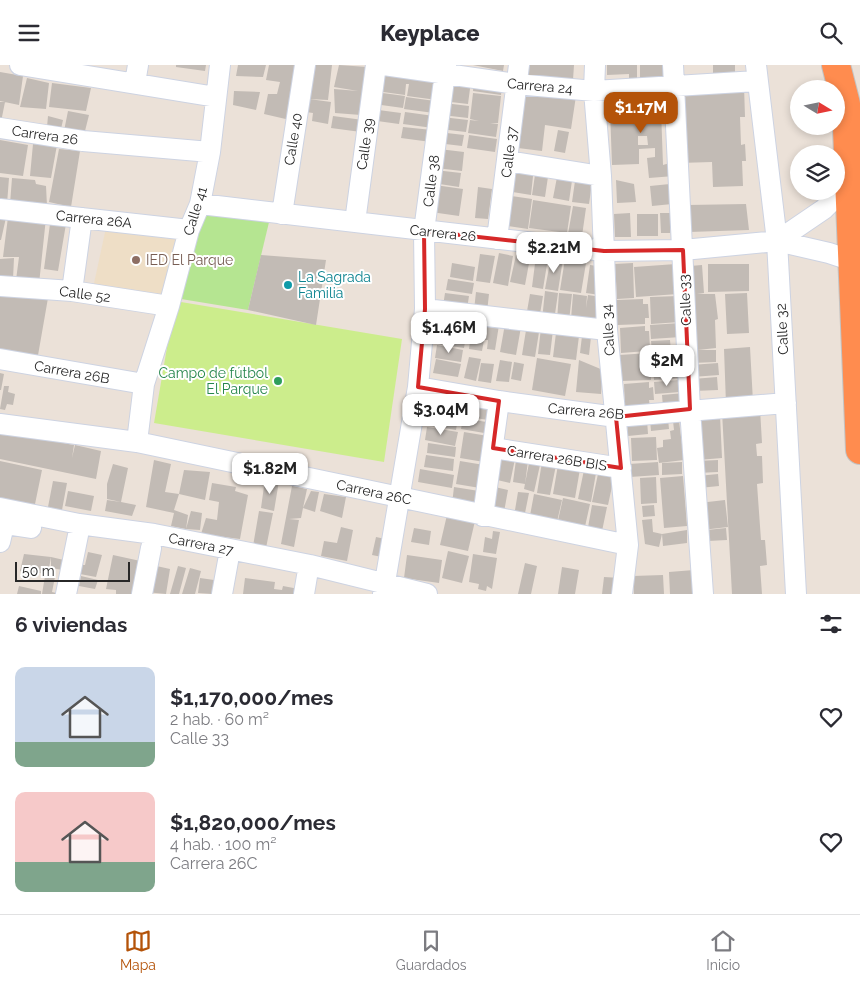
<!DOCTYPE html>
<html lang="es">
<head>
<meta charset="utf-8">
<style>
	:root { --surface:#fff; --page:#f7f7f7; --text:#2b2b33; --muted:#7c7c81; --line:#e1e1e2; --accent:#b45309 }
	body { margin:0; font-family:Raleway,sans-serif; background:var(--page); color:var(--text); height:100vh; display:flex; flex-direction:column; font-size:19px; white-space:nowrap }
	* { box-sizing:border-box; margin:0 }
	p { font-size:16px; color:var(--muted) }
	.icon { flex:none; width:28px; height:28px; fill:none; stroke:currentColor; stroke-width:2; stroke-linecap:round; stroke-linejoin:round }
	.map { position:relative; height:529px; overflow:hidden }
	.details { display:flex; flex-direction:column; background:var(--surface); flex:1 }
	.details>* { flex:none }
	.needle { width:32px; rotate:100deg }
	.fabs { position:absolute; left:790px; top:15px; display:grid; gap:10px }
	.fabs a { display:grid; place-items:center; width:55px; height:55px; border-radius:50%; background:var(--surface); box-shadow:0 2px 8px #0003; font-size:25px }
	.scale { position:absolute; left:15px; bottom:12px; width:115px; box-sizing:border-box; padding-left:5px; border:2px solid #272727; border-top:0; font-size:14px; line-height:18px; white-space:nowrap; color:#272727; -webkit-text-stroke:4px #fff; paint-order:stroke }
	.price { position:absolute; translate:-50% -42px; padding:0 11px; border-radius:10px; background:#fff; color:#222; font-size:16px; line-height:32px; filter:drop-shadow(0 1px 2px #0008) }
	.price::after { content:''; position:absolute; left:50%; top:30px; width:15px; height:11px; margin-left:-8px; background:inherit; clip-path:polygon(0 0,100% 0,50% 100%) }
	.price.active { background:var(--accent); color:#fff }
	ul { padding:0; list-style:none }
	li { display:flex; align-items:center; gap:15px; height:125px; padding:0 15px }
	li span { display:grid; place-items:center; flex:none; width:140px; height:100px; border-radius:10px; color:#555 }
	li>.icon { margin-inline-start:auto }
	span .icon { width:60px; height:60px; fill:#fffc; stroke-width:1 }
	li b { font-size:21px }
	h2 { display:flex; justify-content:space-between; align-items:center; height:60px; padding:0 15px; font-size:21px }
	header { display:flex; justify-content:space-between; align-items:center; height:65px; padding:0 15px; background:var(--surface); font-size:22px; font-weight:800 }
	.tab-bar { display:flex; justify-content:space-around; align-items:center; height:70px; border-top:1px solid var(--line); background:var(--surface); font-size:14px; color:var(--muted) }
	.tab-bar a { display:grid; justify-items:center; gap:2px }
	.tab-bar .active { color:var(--accent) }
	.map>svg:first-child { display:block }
</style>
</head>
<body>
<header><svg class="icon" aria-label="menu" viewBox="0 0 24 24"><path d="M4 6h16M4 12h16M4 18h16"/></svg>Keyplace<svg class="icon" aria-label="search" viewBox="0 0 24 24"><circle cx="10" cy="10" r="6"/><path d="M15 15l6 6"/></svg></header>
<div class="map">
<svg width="860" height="529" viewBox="0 0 860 529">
	<rect width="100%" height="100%" fill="#ebe1d8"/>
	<path fill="#eedec6" d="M107 158 178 167 165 235 93 223Z"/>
	<path fill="#b5e591" d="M202 143 270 153 248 245 175 233Z"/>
	<path fill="#cced8c" d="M175 236 402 274 384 397 154 358Z"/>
	<path fill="#c2bbb5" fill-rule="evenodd" d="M176 0H206L205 6 176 2Z
		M238 0H266L263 12 236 11Z
		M269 0H299L290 55 264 49 268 29H277L280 17 266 15Z
		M308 0H332L328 35 309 34Z
		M339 0 367 2 361 50 335 48 334 24 358 26 334 22Z
		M473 0H504L503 6Z
		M522 0H574L573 15 521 9Z
		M607 0H637V17H629V9L607 10Z
		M640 0H668L669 17 640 19Z
		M713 0H735V10L713 11Z
		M381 3 437 11V35L407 31 409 19H406L405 30 376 26Z
		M0 7 23 11 19 40 0 36Z
		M27 13 49 18 46 44 20 42Z
		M445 13 471 16 468 39 442 36Z
		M474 17 502 20 501 30 473 26Z
		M52 18 91 23 86 46 49 42Z
		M744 21 745 52H740L741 80 745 79 746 96H742L743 121 713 122 712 97 679 98 676 24Z
		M668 24V45H661L663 100 673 97 674 111 649 113 647 93 655 92V83L639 84V99L612 100 610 45 637 44 638 51H646V41H633V33ZM638 71H647L648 80H638Z
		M234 26 260 27 256 45 233 40Z
		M375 27 405 31 403 43 374 39Z
		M525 27 576 31 571 64 545 60 542 86 518 83Z
		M473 28 501 31 498 58H490L498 59 496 72 468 68 470 55 479 56 470 54Z
		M406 32 435 36 434 48 404 44Z
		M309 34 331 37 328 59 312 56 313 48 306 47Z
		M0 37H5L1 57 0 56Z
		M444 38 469 41 468 53 442 50Z
		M371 44 401 48 399 59 370 55Z
		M68 46 89 50 84 70 64 66Z
		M405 47 434 51 433 63 403 59Z
		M48 51 63 55 61 64 47 62Z
		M333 51 363 55 361 67 331 63Z
		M442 52 468 55 466 67 440 64Z
		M403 62 432 65 431 77 401 73Z
		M558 65 569 67 565 88 554 86Z
		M438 67 464 70 462 81 437 78Z
		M469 70 497 74 495 87 467 83Z
		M0 75 28 80 23 111 0 108Z
		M33 79 57 80 51 113 30 111Z
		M59 84 80 86 71 142 49 137Z
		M439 84 464 87 462 106 436 103Z
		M510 98 534 102 531 130 506 126Z
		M536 103 549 105 545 132 532 130Z
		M435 105 461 108 459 122 433 118Z
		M558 107 573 109 569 136 553 133Z
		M576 109 593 111 589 139 572 137Z
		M0 112 9 113 7 139H0Z
		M12 113 35 115 36 119 46 121 47 141 10 139Z
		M616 115 634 119 636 137 617 138Z
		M670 119 672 139 652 141 650 121Z
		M435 120 463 124 459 151 431 147Z
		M478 122 492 124 488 154 475 153Z
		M505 130 532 134 528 164 501 160Z
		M533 135 571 141 567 168 529 163Z
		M746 139 749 165 689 167 688 140Z
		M573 141 586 143 582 171 568 169Z
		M0 147 7 148 1 175H0Z
		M630 148 631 172H615L614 149Z
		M660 148H670V168H661Z
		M637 149H658V171H637Z
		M8 152 46 153 39 219 16 215 19 192H3Z
		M50 159H66L58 206 44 204Z
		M499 188 513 191 508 221 493 218Z
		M480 189 495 191 490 218 476 216Z
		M261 190 326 195 316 260 248 245Z
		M516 190 530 193 525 220 510 217Z
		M536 191 548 193 543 224 532 222Z
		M551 192 563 194 558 226 545 224Z
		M14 193 13 214 0 213V194Z
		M565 194 586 198 581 228 560 225Z
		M452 198 475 202 473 216 450 212Z
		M633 198 634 233 617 234 615 199Z
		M676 199 678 229 636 232 634 202Z
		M708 199H749V226L708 227Z
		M590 200 604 202 600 230 586 228Z
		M702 200 704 228 697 229H715L718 254 715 255 716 283 698 285H716V297L692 298 690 201Z
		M448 214 474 218 472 229 446 225Z
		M545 226 558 228 554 256 542 255Z
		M0 227 48 233 37 296 0 287Z
		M476 227 489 229 487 247 474 245Z
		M445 228 469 231 467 244 443 241Z
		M559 228 572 229 569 256 557 255Z
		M747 228 749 268 727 269 725 229Z
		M530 229 543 231 539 255 526 252Z
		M573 229 587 231 586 243 588 230 601 232 596 260 571 254Z
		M679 231 680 257 651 259 650 232Z
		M643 234V239H648L649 253H645V259L617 260 616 235Z
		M473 254 486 255 485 269 487 258 499 260 495 285 487 284 488 275H484L482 286 469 284Z
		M681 258V272L651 274 650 260Z
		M505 259 521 262 516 290 500 287Z
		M527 259 540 261 535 292 522 290Z
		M645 261V266H649L650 283H647V286L621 288 620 263Z
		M541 263 553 265 550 290 538 289Z
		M441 266 466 271 464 283 438 279Z
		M556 268 579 271 576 295 553 292Z
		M582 271 591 272 589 290 580 288Z
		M670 275 671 287H652L651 276Z
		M437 280 463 285 461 297 435 293Z
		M750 282 753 337 726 339 724 284Z
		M676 287 677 299 662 300 661 288Z
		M650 288 651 315 621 316 619 290Z
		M469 292 481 294 476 316 464 313Z
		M537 293 571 299 565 331 532 325Z
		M436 294 461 299 458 312 433 308Z
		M500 295 512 297 509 317 496 316Z
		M579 295 603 305 601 329 576 327Z
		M514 297 524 299 521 316 511 314Z
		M481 298 494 299 491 318 478 316Z
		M718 298 719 310 692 312 691 300Z
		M681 301 682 313 654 315 653 302Z
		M0 308 4 309 1 325H0Z
		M717 312 718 325 694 326 693 314Z
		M679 315 680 327 655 329 654 317Z
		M649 317V323L653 322 654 335H649L650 343 625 344 624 319Z
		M4 321H9L8 327 15 329 13 340 7 339 5 345 0 344Z
		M684 328 686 340 663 342 662 330Z
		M453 334 461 335 456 365 427 360 431 335 453 338Z
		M465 336 491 341 488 355 463 351Z
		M760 344 762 378 756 379 757 391H762L763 418 757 419 761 475H765L767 500 760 501 762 529H732L722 347Z
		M720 350 722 393 698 395 695 351Z
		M463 353 492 358 490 369 461 364Z
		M668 354 669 364 651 366 650 355Z
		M647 355 648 369 628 371 627 357Z
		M673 356H679L684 395 659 398 657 383 663 382V375L671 374 670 366 674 365Z
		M427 362 458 367 455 381 425 375Z
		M0 366 74 380 72 393 75 380 101 386 96 414 0 394Z
		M464 367 488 371 484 397 460 393Z
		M656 372 657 395 632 396 631 373Z
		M428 378 456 382 455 392 427 388Z
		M426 390 454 394 453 406 424 402Z
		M499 390 515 394 510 418 493 414Z
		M154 395 171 399 165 427 179 429 174 445 188 450 186 464 191 446 202 448 200 465 186 464 171 461 174 448 146 442Z
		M516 395 528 396 525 419 513 417Z
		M718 395V407L697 408V396Z
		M0 396 42 405 34 444 0 437Z
		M460 396 484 400 480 423 456 419Z
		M542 397 556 400 550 430 537 428Z
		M658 397 659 410 630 412 629 399Z
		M682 397V409L662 410V398Z
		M529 398 540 400 534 427 524 424Z
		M113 399 128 403 121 437 136 440 132 451 105 446 107 435 121 437 107 434V419Z
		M558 400 580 404 575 433 553 429Z
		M420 404 454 410 452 423 418 417Z
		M184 405 210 407 205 435 179 429Z
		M584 405 596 408 591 437 578 434Z
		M598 409 614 412 608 440 592 437Z
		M718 409 719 421 699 423 698 411Z
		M683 411 687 461 664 463 660 413Z
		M656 412 657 438 641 439 640 413Z
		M265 414 279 416 274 446 261 443Z
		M53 416 67 418 62 445 48 442Z
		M212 418 236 422 235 426 248 430 240 474 201 469 206 453 217 455 219 437 209 435Z
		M292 421 307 424 303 443 311 426 319 427 315 447 303 443 301 453 289 454 299 455 294 482 281 479Z
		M454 422 479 426 477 443 452 439Z
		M495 422 508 425 504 447 491 444Z
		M68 426 94 431 91 446 65 441Z
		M518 427 529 428 524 453 514 451Z
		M324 429 346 432 342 453 320 446Z
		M534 429 562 435 556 461 529 456Z
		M563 433 590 439 584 466 557 460Z
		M725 435 728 462 702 465 699 438Z
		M592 440 607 442 601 471 587 468Z
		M654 440 655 451 643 452 642 441Z
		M259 446 273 448 266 483 253 481Z
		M447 450 475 456 468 486 440 480Z
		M652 454 653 467 662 469 687 465V478L663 481 662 469 659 482 645 479 642 455Z
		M341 462 353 465 347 496 321 491 324 476 337 478Z
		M414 463 431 466 429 480 411 477Z
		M726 463 727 475 708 476 707 465Z
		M493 466 500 467 496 489 483 487 485 472 492 474Z
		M376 472 390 475 387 493 372 490Z
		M448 486 469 491 462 518 442 513Z
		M88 487 102 490 96 512 80 509 81 500H85Z
		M24 489 51 492 64 495 63 505 51 503V492L48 509 20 506Z
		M473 489 497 493 492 524 487 521 486 526 478 524 479 519 469 517Z
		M113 490 145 497 140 529H116V525L106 524Z
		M407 490 442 495 439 518 404 513Z
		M525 498 537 501 531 529H518Z
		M152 500 170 504 166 529 146 527Z
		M178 501 186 503 179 529H170Z
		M562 502 579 505 575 529H558Z
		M190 503 201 506 195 529H182Z
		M694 505 696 529H670L669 507Z
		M663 510 664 529H634L633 511Z
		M45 511 55 512 52 527 60 529H42Z
		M81 511 98 515 95 524 79 521Z
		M604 512 621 513 620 529H602Z
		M200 513 214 515 212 529 198 528Z
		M245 513 275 517 274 524 282 525 283 521 304 525 303 529H243Z
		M19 521 41 526V529H17Z"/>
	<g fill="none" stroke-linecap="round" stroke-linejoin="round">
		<g stroke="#cdd3e2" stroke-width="22">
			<path id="minor" d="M20 0 216 32
				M384 0 516 19 594 26 757 16
				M595 0 594 26 601 111 607 265 628 480 622 529
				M673 0 690 344 703 529
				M756 0 777 176 796 529
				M135 18 138 0
				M0 63 83 76 210 87
				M508 96 601 111
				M200 139 604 186 683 185 777 176 829 188 853 196
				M0 144 189 165
				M282 149 305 0
				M355 157 376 0
				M497 174 519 0
				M777 176 824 144 849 119
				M0 221 72 226 169 241
				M72 226 82 153
				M425 244 607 265
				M0 294 144 319
				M418 322 499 336 616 352 786 338
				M0 359 137 377 628 480
				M137 377 144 319 169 241 189 165 200 139 210 87 220 0
				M493 383 621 403
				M0 443 79 459 154 469 310 500 427 529
				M483 451 499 336
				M0 458 31 463
				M0 477 7 447
				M66 529 78 470
				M142 529 151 483
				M222 529 230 485
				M304 529 307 511
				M383 529 418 322 425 244 424 166 446 0"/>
		</g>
		<g stroke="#c3c3c3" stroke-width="30">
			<path id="highway" d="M836 0 846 39 860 385"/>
		</g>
		<use href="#minor" stroke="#fff" stroke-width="20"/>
		<use href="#highway" stroke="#ff8c4f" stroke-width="28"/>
	</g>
	<path fill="none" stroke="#d62828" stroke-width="4" stroke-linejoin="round" d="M424 166 604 186 683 185 690 344 616 352 621 403 493 383 499 336 418 322 425 244Z"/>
	<circle fill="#8d6e63" stroke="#fff" stroke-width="2" cx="136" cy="195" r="5"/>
	<circle fill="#0f9aa8" stroke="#fff" stroke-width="2" cx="288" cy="220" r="5"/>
	<circle fill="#2e9e5b" stroke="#fff" stroke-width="2" cx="278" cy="316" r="5"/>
	<g text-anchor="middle" stroke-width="4" stroke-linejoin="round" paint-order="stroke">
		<g font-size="14" fill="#272727" stroke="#fff">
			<text transform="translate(540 21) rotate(5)" y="5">Carrera 24</text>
			<text transform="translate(45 70) rotate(8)" y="5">Carrera 26</text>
			<text transform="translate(293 74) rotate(-81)" y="5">Calle 40</text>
			<text transform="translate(365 79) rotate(-82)" y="5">Calle 39</text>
			<text transform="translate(509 87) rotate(-83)" y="5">Calle 37</text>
			<text transform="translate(431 116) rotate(-83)" y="5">Calle 38</text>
			<text transform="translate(195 146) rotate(-73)" y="5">Calle 41</text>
			<text transform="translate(94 154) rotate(6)" y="5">Carrera 26A</text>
			<text transform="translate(443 168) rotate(6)" y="5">Carrera 26</text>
			<text transform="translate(85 229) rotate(7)" y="5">Calle 52</text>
			<text transform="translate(685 235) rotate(-93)" y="5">Calle 33</text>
			<text transform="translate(782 264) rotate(-93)" y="5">Calle 32</text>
			<text transform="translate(608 265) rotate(-94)" y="5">Calle 34</text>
			<text transform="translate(72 307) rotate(10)" y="5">Carrera 26B</text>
			<text transform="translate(586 346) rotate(5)" y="5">Carrera 26B</text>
			<text transform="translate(557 393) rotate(9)" y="5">Carrera 26B BIS</text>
			<text transform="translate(374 427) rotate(12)" y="5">Carrera 26C</text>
			<text transform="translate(201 479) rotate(11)" y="5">Carrera 27</text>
		</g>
		<g font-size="14" fill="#785e54" stroke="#fff" text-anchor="start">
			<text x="146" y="200">IED El Parque</text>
		</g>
		<g font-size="14" fill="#0d838f" stroke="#fff" text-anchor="start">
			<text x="298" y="217">La Sagrada<tspan x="298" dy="16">Familia</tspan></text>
		</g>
		<g font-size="14" fill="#27864d" stroke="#fff" text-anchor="end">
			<text x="268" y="313">Campo de fútbol<tspan x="268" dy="16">El Parque</tspan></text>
		</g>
	</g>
</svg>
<div class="fabs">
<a><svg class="needle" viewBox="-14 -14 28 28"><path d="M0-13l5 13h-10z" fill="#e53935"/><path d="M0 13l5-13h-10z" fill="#7c7c81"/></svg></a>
<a><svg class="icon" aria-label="layers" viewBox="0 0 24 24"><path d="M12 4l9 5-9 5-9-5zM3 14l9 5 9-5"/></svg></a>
</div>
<div class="scale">50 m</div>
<b class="price active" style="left:641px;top:69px">$1.17M</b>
<b class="price" style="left:554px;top:209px">$2.21M</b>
<b class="price" style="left:449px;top:289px">$1.46M</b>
<b class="price" style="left:667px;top:322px">$2M</b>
<b class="price" style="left:441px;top:371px">$3.04M</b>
<b class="price" style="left:270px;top:430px">$1.82M</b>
</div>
<section class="details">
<h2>6 viviendas<svg class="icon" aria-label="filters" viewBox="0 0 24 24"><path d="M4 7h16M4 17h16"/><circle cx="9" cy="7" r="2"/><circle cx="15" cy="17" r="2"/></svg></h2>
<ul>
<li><span style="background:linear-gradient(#c9d6e8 75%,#7fa58c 0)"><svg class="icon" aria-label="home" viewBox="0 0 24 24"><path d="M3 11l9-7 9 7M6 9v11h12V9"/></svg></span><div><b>$1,170,000/mes</b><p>2 hab. · 60 m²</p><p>Calle 33</p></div><svg class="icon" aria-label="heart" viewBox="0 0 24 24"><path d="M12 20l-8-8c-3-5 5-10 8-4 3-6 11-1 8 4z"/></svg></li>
<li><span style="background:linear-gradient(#f6c9c9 70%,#7fa58c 0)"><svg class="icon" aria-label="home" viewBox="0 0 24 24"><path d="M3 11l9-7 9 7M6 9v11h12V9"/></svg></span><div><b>$1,820,000/mes</b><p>4 hab. · 100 m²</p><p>Carrera 26C</p></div><svg class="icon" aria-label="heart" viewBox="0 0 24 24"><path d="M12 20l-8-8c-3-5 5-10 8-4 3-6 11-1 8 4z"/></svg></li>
</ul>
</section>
<nav class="tab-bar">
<a class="active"><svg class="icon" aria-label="map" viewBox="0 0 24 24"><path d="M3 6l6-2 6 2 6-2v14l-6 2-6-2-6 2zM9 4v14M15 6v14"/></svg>Mapa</a>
<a><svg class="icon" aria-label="saved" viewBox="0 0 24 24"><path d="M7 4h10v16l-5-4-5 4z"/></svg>Guardados</a>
<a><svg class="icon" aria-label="home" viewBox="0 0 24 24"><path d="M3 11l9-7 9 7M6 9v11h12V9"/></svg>Inicio</a>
</nav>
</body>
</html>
